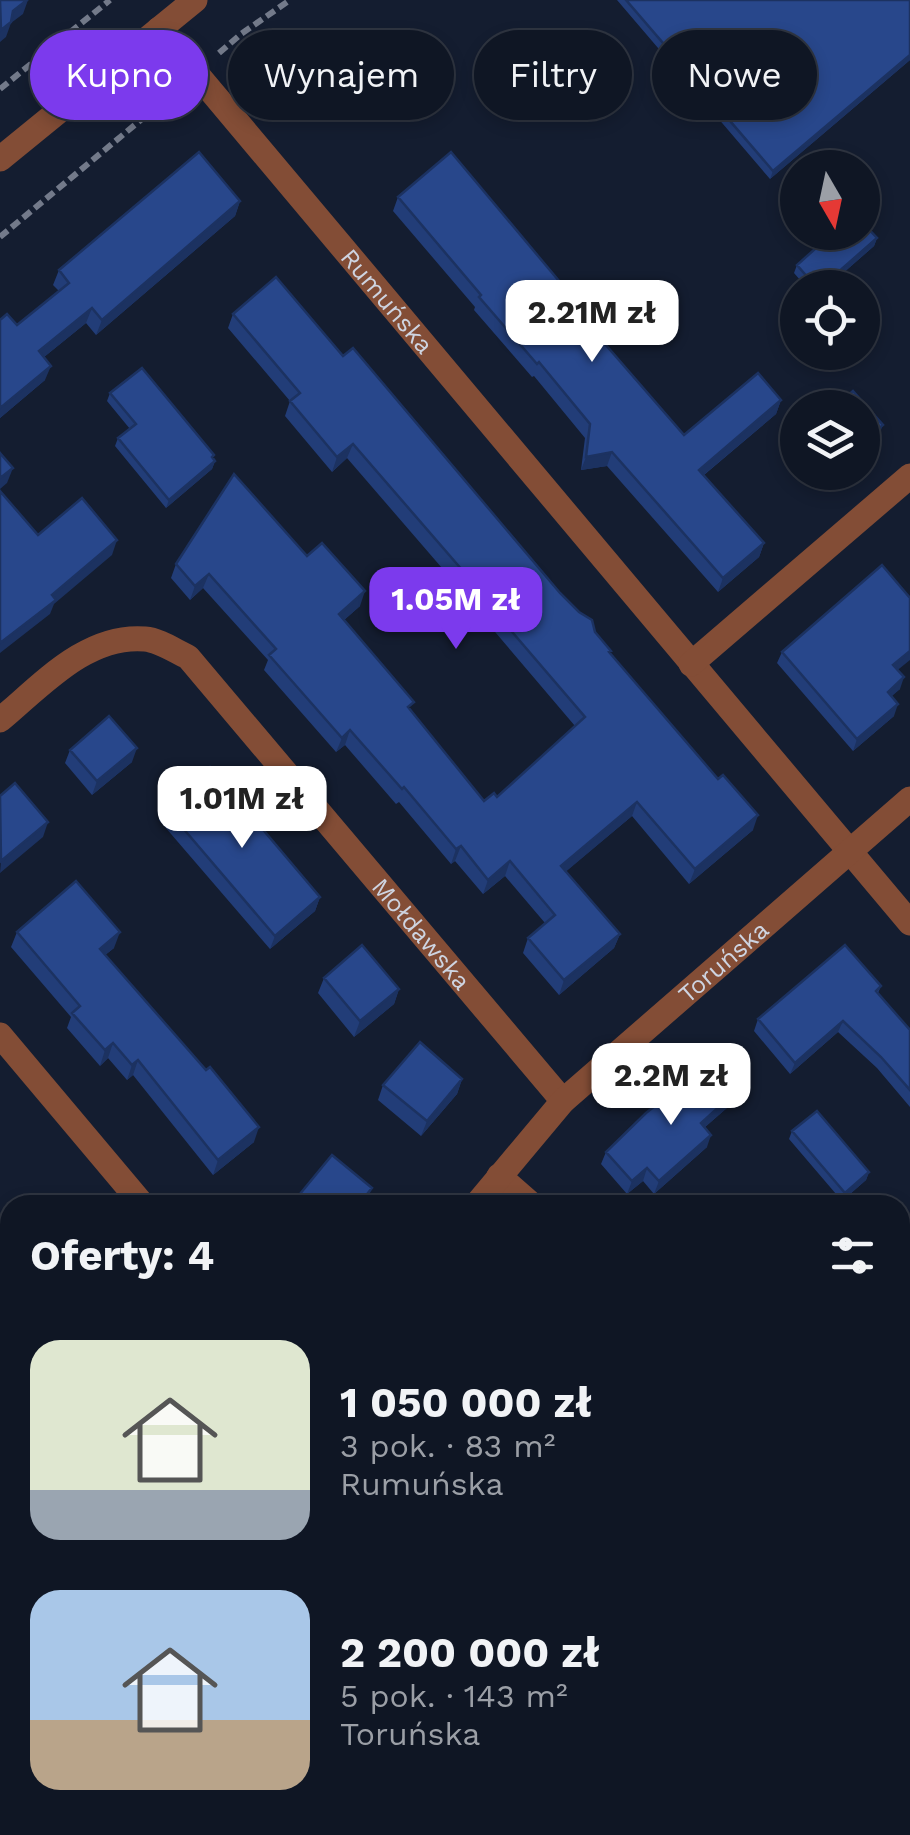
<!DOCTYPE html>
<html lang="pl">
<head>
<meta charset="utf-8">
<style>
	:root { --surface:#0f1624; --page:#181f2c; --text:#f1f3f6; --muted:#9b9fa6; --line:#2f3541; --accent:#7c3aed }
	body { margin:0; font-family:"Work Sans",sans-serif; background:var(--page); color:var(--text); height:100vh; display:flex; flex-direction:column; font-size:38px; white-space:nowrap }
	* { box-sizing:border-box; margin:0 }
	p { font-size:32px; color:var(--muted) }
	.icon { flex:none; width:55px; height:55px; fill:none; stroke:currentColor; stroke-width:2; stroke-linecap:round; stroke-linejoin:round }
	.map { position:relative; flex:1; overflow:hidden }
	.drawer { position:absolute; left:0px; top:1195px; width:910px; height:640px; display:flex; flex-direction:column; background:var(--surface); border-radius:30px 30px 0 0; box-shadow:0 5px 15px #0003,0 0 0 2px var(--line) }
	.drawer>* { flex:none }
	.banner { position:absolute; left:30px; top:30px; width:850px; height:90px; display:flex; gap:20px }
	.needle { width:65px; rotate:171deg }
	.tools { position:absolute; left:780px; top:150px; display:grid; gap:20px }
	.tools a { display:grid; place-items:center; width:100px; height:100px; border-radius:50%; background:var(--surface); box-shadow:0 5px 15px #0003,0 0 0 2px var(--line); font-size:50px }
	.price { position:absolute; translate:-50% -85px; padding:0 22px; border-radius:20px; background:#fff; color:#222; font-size:32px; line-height:65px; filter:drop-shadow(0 2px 5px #0008) }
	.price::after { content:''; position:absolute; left:50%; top:60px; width:30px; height:22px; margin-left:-15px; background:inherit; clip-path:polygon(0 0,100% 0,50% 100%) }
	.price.current { background:var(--accent); color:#fff }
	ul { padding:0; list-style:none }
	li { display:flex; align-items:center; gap:30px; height:250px; padding:0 30px }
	li span { display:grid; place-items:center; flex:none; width:280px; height:200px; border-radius:30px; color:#555 }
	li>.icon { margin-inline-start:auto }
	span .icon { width:120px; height:120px; fill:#fffc; stroke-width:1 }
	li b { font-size:42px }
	h2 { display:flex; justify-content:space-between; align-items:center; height:120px; padding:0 30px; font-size:42px }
	.tag { padding:0 35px; border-radius:45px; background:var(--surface); box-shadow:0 5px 15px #0003,0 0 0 2px var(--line); font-size:35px; line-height:90px }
	.tag.current { background:var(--accent); color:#fff }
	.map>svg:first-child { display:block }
</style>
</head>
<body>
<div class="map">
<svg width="910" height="1835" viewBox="0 0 910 1835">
	<rect width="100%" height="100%" fill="#141d30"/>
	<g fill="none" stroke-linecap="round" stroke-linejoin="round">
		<path stroke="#737a8a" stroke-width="6" stroke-dasharray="10 5" stroke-linecap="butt" d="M219 53 241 34 290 0
			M0 89 110 0
			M0 237 172 94"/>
		<g stroke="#834d36" stroke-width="25">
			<path id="s1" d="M159 29 910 923"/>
			<path d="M691 664 910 476"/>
			<path id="s2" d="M0 720C41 686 86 634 145 639 159 640 175 651 188 657L563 1101"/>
			<path d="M0 1035 143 1205"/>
			<path d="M499 1176 532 1205"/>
			<path id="s3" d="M476 1205 563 1101 910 799"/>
			<path d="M0 1430 10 1437"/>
			<path d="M498 1825 514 1835"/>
			<path d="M0 1828 10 1814"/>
		</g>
		<path stroke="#834d36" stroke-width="25" d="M0 159 195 0"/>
	</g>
	<path fill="#223d78" d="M617 0H910V60L770 179Z
		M288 80 337 89 334 97 310 117 285 88Z
		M398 197 590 318 588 324 684 435 781 400 776 414 704 475 764 543 759 557 718 592 607 466 581 470 585 438 534 376 532 377 474 310 475 307 393 211Z
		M240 201 235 216 96 335 86 323 44 357 45 380 0 418V320L17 325 59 291 53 285 59 270Z
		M877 238 874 246 826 288H807L794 273 797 265Z
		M233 314 343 356 595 632 610 653 753 830 689 884 632 816 566 871 620 934 614 948 559 995 523 953 528 938 545 923 505 876 483 894 455 861 451 864 399 802 396 804 345 745 336 752 264 670 268 660 203 588 190 600 171 578 176 564 307 556 360 606 344 620 410 711 484 801 497 797 575 726 490 626 485 630 464 606 467 597 347 458 332 472 285 416 290 401 228 328Z
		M110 393 215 461 212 469 166 508 115 446 118 438 130 429 107 401Z
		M798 433V461L789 451 794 436Z
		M807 472H845L823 491Z
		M782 652 898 670 900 689 891 696 894 716 853 751 777 663Z
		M70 750 132 762 92 795 65 763Z
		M164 806 320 897 315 911 270 949 159 820Z
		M17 932 114 948 105 955 254 1142 213 1175 133 1075 127 1080 108 1058 100 1066 67 1028 71 1017 11 947Z
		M324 978 399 989 394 1004 354 1037 318 993Z
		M881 986 878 993 910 1030V1107L877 1068 838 1032 790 1074 754 1031 758 1019Z
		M462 1079 457 1094 421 1136 378 1100 383 1085Z
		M728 1107 705 1127 707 1147 654 1194 643 1181 627 1194 601 1164 606 1152Z
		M792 1131 869 1172 866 1180 842 1201 789 1139Z
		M0 1490 5 1499 10 1503V1588L0 1581Z
		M910 1546V1575L900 1567V1547Z
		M303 1825H429L441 1835H316Z
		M643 1825H723L720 1835H671Z"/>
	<path fill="#1c3261" d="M28 0 23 14 11 23 6 37 0 42V30L13 11Z
		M910 55V60L770 179 773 171Z
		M337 89 334 97 310 117 312 109Z
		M240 201 235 216 96 335 102 320Z
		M877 238 874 246 826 288H820Z
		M92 308 86 323 33 366 39 351Z
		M51 366 45 380 0 418V408Z
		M781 400 776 414 694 483 699 470Z
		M883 425 877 440 868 448 866 455 862 458V447L868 438Z
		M353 444 347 458 332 472 337 457Z
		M612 452 607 466 581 470 586 457Z
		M215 461 212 469 166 508 169 500Z
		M13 468 7 483 0 489V478Z
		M833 472H845L823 491 829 476Z
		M117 540 112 555 54 604 50 614 0 653V643L52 595Z
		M764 543 759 557 718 592 723 578Z
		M209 574 203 588 190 600 195 586Z
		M365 591 360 606 334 629 339 614Z
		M495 612 490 626 485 630 490 616Z
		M910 651V660L889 677 893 665Z
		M904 677 900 689 883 704 888 692Z
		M898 704 894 716 853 751 857 739Z
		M350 730 345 745 336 752 342 738Z
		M137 748 132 762 92 795 97 781Z
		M637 802 632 816 556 880 561 866Z
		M758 815 753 830 689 884 695 869Z
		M48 822 43 837 0 873 1 861Z
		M461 846 455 861 451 864 456 849Z
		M510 861 505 876 483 894 488 880Z
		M320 897 315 911 270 949 275 936Z
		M120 932 114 948 94 964 100 949Z
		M620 934 614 948 559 995 564 980Z
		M399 989 394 1004 354 1037 360 1021Z
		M843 1021 838 1032 790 1074 795 1063Z
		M113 1043 108 1058 100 1066 105 1050Z
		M138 1060 133 1075 127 1080 132 1065Z
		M462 1079 457 1094 421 1136 427 1121Z
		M733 1094 728 1107 696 1135 701 1123Z
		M259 1127 254 1142 213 1175 218 1160Z
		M711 1135 707 1147 654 1194 659 1181Z
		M647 1168 643 1181 627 1194 632 1181Z
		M869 1172 866 1180 842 1201 845 1193Z
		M372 1188 366 1203 365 1205H358Z
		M10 1302V1312L0 1321V1310Z
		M910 1430V1438L900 1450V1442Z"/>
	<path fill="#28478b" stroke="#1c3261" stroke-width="2.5" d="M0 0H27L13 11 11 22 1 30Z
		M626 0H910V55L773 171Z
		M313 60 337 89 312 109 288 80Z
		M199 152 240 201 102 320 92 308 39 351 51 366 0 408V320L7 314 17 325 69 283 59 270Z
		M451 152 590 318 586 322 684 435 758 373 781 400 699 470 764 543 723 578 612 452 586 457 590 424 539 362 537 364 479 297 481 295 398 197Z
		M862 222 877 238 820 288H817L797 265 834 232H862Z
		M276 277 343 356 353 348 560 593 579 612 592 620 595 632 611 651 609 652 718 779 723 775 758 815 695 869 637 802 561 866 620 934 564 980 528 938 555 915 510 861 488 880 461 846 456 849 404 787 402 789 350 730 342 738 269 655 276 649 209 574 195 586 176 564 234 474 307 556 322 543 365 591 339 614 414 702 408 707 484 801 494 793 497 797 585 717 495 612 490 616 469 591 476 586 353 444 337 457 290 401 300 393 233 314Z
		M142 368 214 455 212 457 215 461 169 500 118 438 136 424 110 393Z
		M853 391 883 425 868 438 871 440 862 447V408H828L837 400 839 403Z
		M0 453 13 468 0 478Z
		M0 491 38 535 82 498 117 540 52 595 56 600 0 643Z
		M882 565 910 598V651L893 665 904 677 888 692 898 704 857 739 782 652Z
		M109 716 137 748 97 781 70 750Z
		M210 767 320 897 275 936 164 806Z
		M15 783 48 822 1 861 0 796Z
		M76 881 120 932 100 949 206 1070 210 1067 259 1127 218 1160 138 1060 132 1065 113 1043 105 1050 72 1013 80 1006 17 932Z
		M362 945 399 989 360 1021 324 978Z
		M845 945 881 986 876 991 910 1030V1090L881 1057 843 1021 795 1063 758 1019Z
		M420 1042 462 1079 427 1121 383 1085Z
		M707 1065 733 1094 701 1123 711 1135 659 1181 647 1168 632 1181 606 1152 646 1113Z
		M817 1111 869 1172 845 1193 792 1131Z
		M332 1155 372 1188 358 1205H301L295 1200Z
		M0 1235 7 1243 10 1240V1302L0 1310Z
		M900 1379 910 1387V1430L900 1442Z
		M0 1490 7 1495 5 1498 10 1503V1571L0 1564Z
		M910 1546V1557L900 1548Z
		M900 1824 910 1827V1834L786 1835 790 1825Z
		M82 1825H163L155 1835H75Z
		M325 1825H429L441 1835H338Z
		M691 1825H723L719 1835Z"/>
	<g text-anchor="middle" stroke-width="8" stroke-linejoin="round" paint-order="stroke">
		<g font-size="25" fill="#ced4e1" stroke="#0b1426">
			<text dy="9" stroke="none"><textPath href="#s1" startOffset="355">Rumuńska</textPath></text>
			<text dy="9" stroke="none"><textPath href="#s2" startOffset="580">Mołdawska</textPath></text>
			<text dy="9" stroke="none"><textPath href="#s3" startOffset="348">Toruńska</textPath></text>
		</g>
	</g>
</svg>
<div class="tools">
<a><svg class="needle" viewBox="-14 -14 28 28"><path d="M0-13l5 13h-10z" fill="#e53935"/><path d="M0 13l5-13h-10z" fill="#9b9fa6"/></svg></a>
<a><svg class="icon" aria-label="locate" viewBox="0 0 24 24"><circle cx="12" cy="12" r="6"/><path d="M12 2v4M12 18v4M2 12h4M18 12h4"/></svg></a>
<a><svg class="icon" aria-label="layers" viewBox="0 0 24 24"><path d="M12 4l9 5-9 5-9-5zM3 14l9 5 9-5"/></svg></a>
</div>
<b class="price" style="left:592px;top:365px">2.21M zł</b>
<b class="price current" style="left:456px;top:652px">1.05M zł</b>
<b class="price" style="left:242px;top:851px">1.01M zł</b>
<b class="price" style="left:671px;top:1128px">2.2M zł</b>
<div class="banner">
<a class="tag current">Kupno</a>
<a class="tag">Wynajem</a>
<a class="tag">Filtry</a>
<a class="tag">Nowe</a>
</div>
<section class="drawer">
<h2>Oferty: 4<svg class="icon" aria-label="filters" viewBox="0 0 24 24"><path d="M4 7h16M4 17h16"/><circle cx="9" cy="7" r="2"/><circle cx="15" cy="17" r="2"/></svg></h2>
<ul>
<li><span style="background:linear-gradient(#dfe7d0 75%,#9aa5b1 0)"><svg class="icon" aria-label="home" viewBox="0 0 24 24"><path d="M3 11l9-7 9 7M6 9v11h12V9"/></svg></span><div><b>1 050 000 zł</b><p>3 pok. · 83 m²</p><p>Rumuńska</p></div></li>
<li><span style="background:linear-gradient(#a9c7e8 65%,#b9a48a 0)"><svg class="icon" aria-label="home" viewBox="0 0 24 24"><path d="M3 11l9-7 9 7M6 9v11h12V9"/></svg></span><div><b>2 200 000 zł</b><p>5 pok. · 143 m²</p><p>Toruńska</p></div></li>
</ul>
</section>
</div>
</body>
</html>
